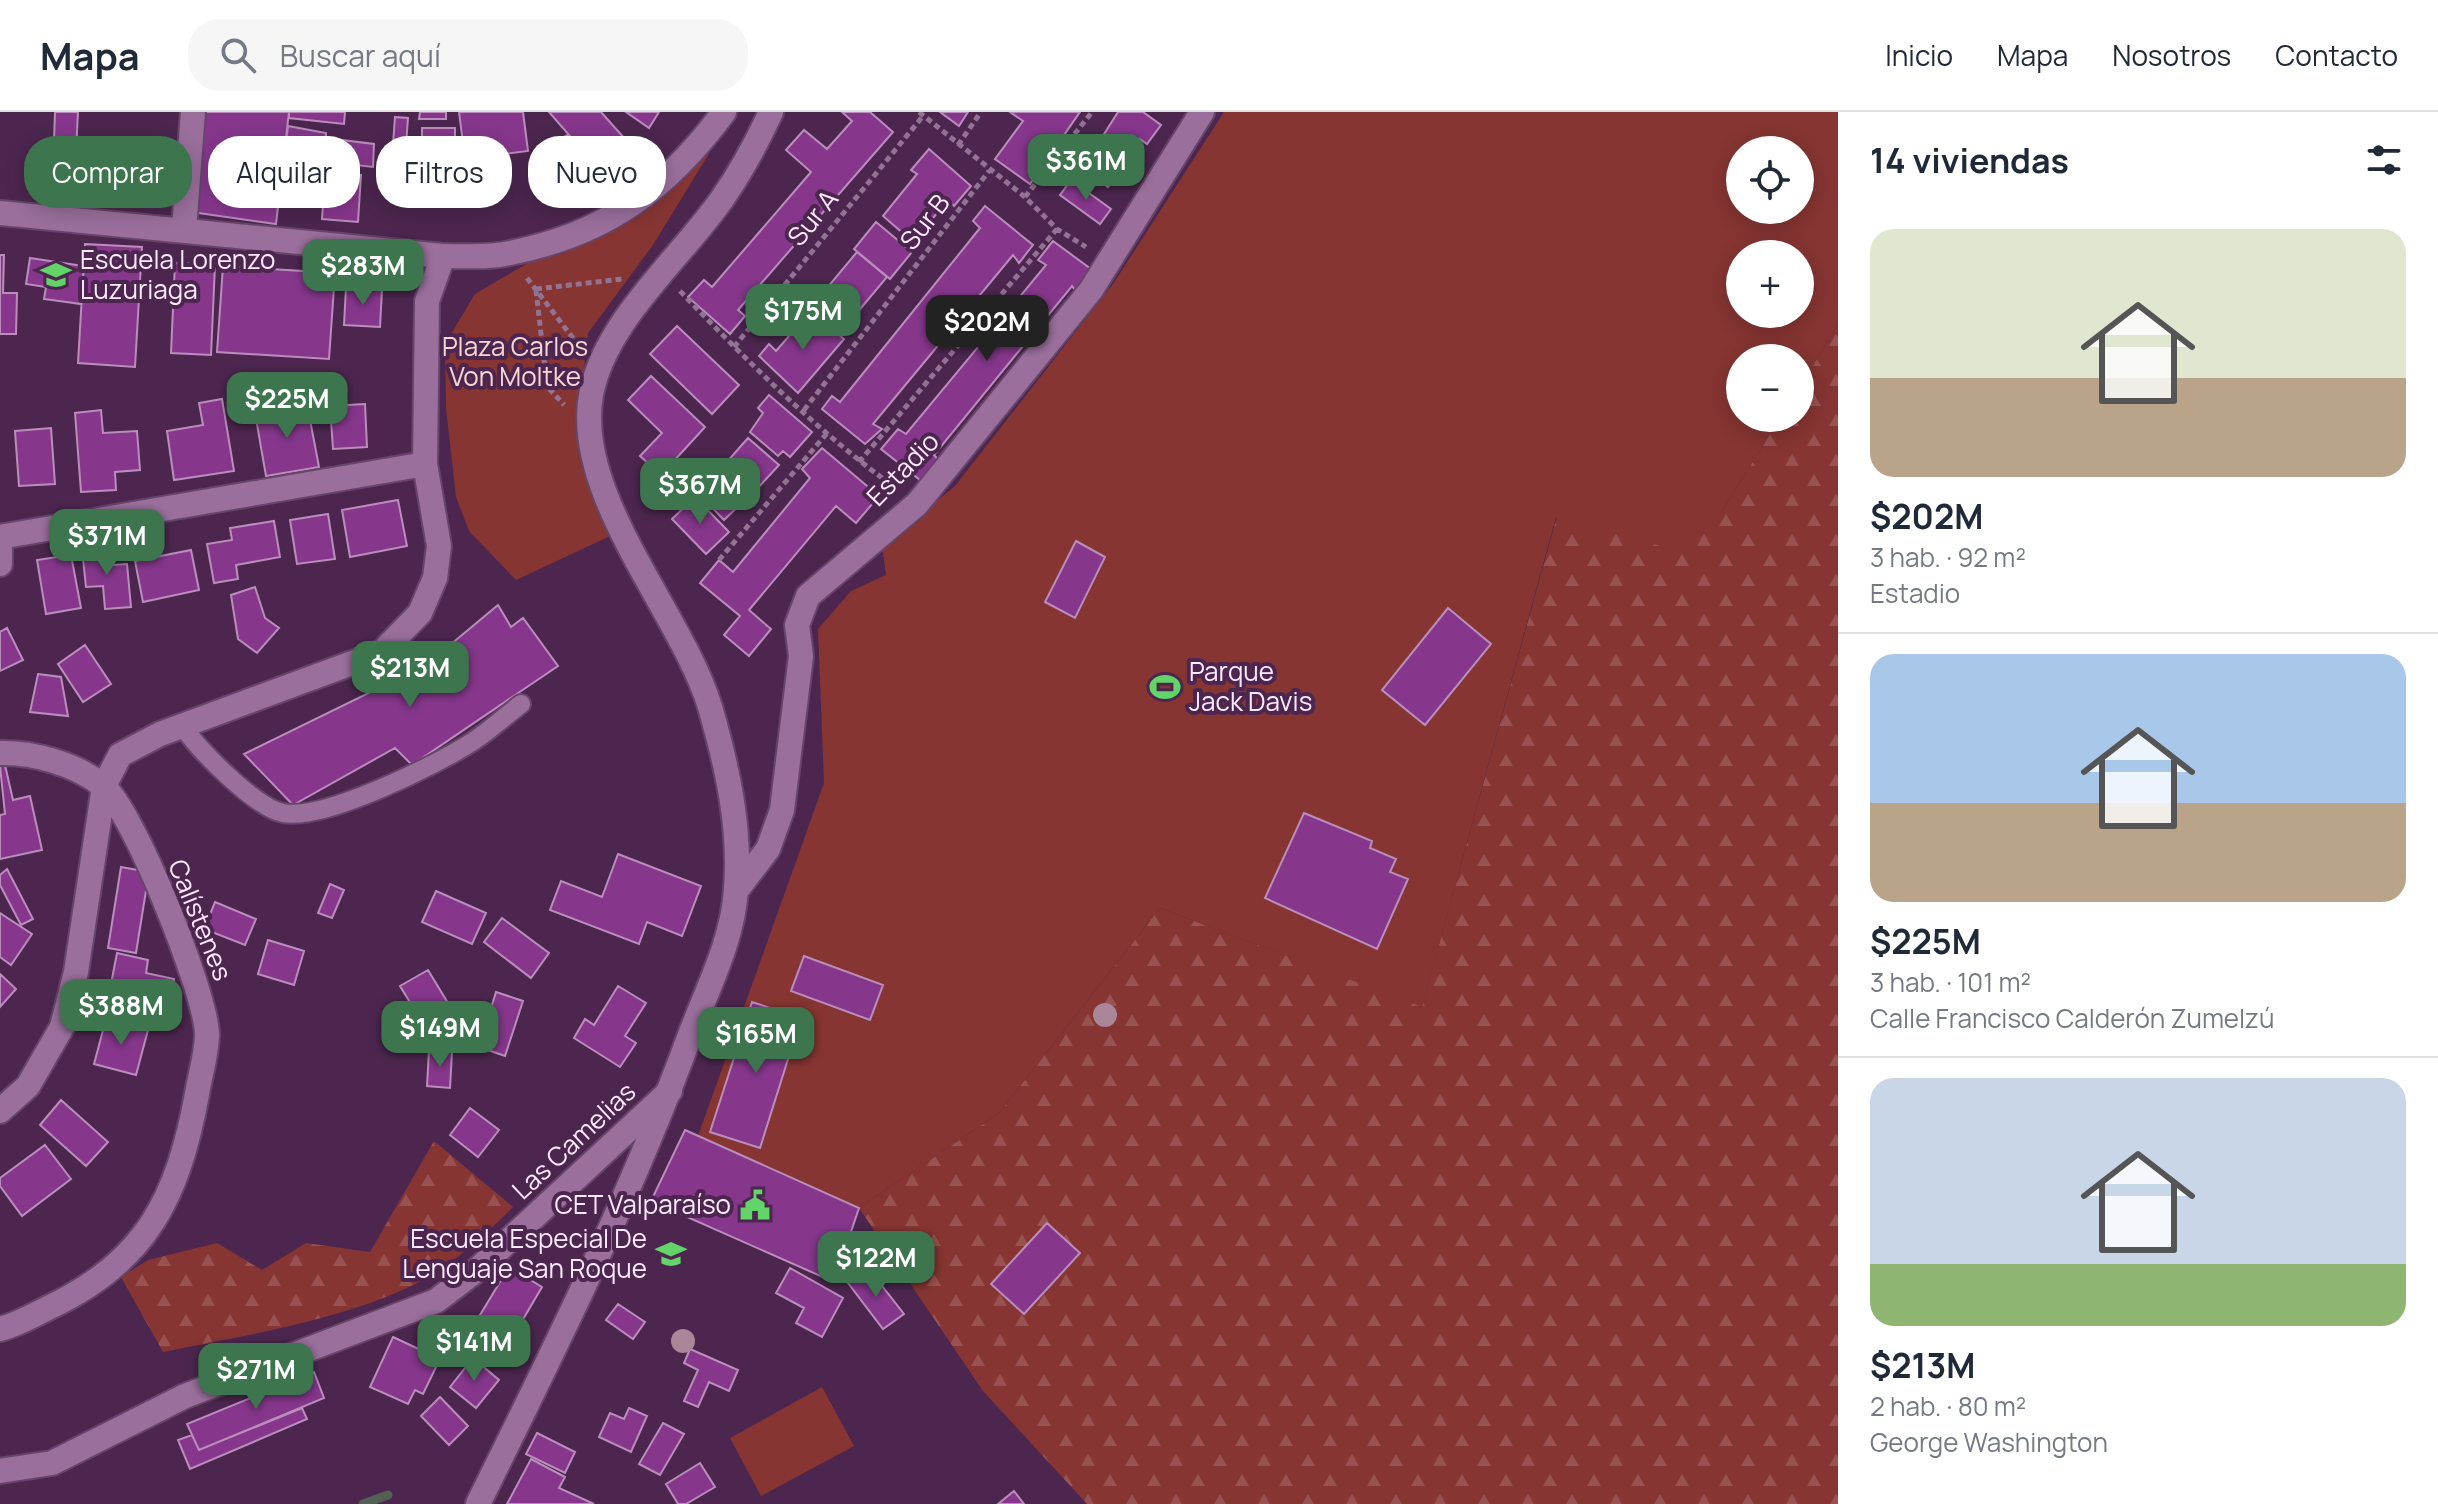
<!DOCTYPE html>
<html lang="es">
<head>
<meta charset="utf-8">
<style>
	:root { --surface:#fff; --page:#f6f6f7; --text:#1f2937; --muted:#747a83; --line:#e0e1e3; --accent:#3d764e }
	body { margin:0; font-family:Manrope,sans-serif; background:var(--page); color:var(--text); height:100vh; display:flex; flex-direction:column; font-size:30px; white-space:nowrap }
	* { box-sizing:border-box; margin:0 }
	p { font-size:26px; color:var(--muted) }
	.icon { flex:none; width:44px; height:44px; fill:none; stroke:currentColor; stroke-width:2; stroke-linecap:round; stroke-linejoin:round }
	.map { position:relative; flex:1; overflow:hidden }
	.panel { display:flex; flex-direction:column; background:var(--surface); width:600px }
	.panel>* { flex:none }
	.hud { position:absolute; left:24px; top:24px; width:760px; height:72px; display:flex; gap:16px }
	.buttons { position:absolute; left:1726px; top:24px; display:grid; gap:16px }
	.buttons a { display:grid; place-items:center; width:88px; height:88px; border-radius:50%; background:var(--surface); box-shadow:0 4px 20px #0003; font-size:40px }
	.price { position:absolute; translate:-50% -68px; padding:0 18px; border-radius:16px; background:var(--accent); color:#fff; font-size:26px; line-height:52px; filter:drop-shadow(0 2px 4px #0008) }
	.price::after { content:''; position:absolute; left:50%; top:48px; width:24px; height:18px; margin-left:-12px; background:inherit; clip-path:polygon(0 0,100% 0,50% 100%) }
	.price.active { background:#222; color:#fff }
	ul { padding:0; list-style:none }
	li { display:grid; align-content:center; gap:16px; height:424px; padding:0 32px }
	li+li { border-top:2px solid var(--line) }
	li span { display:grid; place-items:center; height:248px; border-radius:24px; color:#555 }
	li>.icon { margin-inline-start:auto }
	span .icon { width:144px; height:144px; fill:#fffc; stroke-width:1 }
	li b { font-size:34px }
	h2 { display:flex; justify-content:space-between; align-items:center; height:96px; padding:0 32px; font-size:34px }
	.tag { padding:0 28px; border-radius:32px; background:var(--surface); box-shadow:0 4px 20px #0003; font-size:28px; line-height:72px }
	.tag.active { background:var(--accent); color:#fff }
	header { display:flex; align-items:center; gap:48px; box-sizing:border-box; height:112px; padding:0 40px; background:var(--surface); border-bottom:2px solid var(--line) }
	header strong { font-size:38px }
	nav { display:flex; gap:44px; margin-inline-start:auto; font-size:28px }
	.search { width:560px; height:72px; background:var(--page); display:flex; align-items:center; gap:20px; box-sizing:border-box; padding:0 28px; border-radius:32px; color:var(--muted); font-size:30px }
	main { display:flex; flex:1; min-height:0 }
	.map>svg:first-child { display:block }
</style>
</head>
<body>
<header>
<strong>Mapa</strong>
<div class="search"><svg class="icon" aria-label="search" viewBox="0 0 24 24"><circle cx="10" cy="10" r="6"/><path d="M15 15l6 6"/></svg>Buscar aquí</div>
<nav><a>Inicio</a><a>Mapa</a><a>Nosotros</a><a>Contacto</a></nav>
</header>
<main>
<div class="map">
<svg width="1838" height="1392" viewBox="0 0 1838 1392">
	<defs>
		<pattern id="forest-firs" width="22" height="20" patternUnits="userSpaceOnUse" patternTransform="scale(2)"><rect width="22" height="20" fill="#863532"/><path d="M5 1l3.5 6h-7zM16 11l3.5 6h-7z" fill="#985251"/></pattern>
	</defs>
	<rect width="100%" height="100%" fill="#4c264f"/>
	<path fill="url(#forest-firs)" d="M1838 213V1392H1087L983 1279 859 1096 999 1001 1160 796 1422 894 1557 404 1722 399 1780 306H1800V274Z
		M434 1029 513 1095C487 1121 455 1150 423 1168 350 1207 243 1224 163 1240L121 1165 148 1148 217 1131 262 1158 306 1131 370 1140Z"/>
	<path fill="#863532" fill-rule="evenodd" d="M1224 0H1838V213L1800 274V246H1740V306H1780L1722 399 1672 437 1556 405 1422 895 1160 796 999 1001 859 1096 698 1024 824 671 818 517 851 479 886 463 882 434 955 374 1113 172ZM1740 38H1800V98H1740ZM1740 142H1800V202H1740Z
		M710 40 653 133 588 221 580 292 621 419 516 468 469 419 456 385 446 296 445 232 475 182 528 151 606 119Z
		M822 1275 854 1334 761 1384 730 1326Z"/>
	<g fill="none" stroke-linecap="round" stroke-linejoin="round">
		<path stroke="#526154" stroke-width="9" d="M363 1392 388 1383"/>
	</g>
	<path fill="#86378c" stroke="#ba8dbc" stroke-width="2" d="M55 0H78L75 59 53 58Z
		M204 0H289L276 112 191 100Z
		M289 0H345L344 12 289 6Z
		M420 0H446V7H419Z
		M459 0H523L528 39 465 47Z
		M549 0H601L633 36 603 62Z
		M626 0H659L649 16Z
		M842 0H870L893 20 738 198 745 204 730 222 688 185 704 168 712 175 811 60 786 38 804 18 827 37 852 9Z
		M940 0H968L959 14Z
		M1010 0H1080L1030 72 995 47 1023 9Z
		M1118 0H1143L1161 13 1147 32 1140 27 1108 75 1082 57Z
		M395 5 408 6 404 60 391 59Z
		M288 14 326 21V26L374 32 373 55 347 52V62L305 64 307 50 284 45Z
		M422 16H455V69L422 68Z
		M567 23 595 67 565 86 536 42Z
		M929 37 971 74 954 94 948 88 913 130 883 104 917 62 911 58Z
		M325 61 361 63 358 110 322 107Z
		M1071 68 1111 97 1100 112 1060 83Z
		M985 94 1033 133 1019 151 1013 143 873 312 882 317 865 332 822 297 832 284 840 290 980 116 973 109Z
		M876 110 912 140 890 167 854 137Z
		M1053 129 1095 160 1078 182 1072 174 934 343 941 351 925 372 881 337 898 317 906 322 1046 153 1038 148Z
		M85 132 142 135 135 255 78 251Z
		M857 140 887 165 846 214 816 189Z
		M0 143H4L3 181H17L16 222H0Z
		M30 146 84 154 81 192 44 187 46 175 26 172Z
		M175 151 215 153 211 243 171 241Z
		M223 154 335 161 329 247 217 240Z
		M346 175 382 177 380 215 344 213Z
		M811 199 844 227 798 281 759 244 769 232 776 239Z
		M677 214 739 273 712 302 650 242Z
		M651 264 705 315 661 363 640 344 662 321 628 288Z
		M769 283 812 320 790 345 783 339 778 344 750 320 763 301 758 296Z
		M222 287 234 359 174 368 167 319 203 313 199 291Z
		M307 292 319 355 266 364 255 301Z
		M365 292 367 335 333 337 330 294Z
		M101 298 103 321 137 319 140 358 115 360 116 378 81 380 75 301Z
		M51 316 55 372 19 374 15 319Z
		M748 326 779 353 756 378 726 351Z
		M822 336 879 384 856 411 836 394 749 498 771 517 749 544 724 523 740 504 700 471 719 448 733 460 810 366 802 357Z
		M723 356 750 383 724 408 698 381Z
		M695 385 729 420 706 442 672 407Z
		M398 388 407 434 350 445 342 398Z
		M328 402 335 447 297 452 290 408Z
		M274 409 280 445 236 453 238 467 214 471 207 432 232 428 230 416Z
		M1076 429 1105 445 1075 506 1045 490Z
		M111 434 113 453 127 452 131 495 105 497 103 474 86 475 82 437Z
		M191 438 199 478 143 490 135 449Z
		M71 443 81 496 46 502 37 448Z
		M255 475 265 506 279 516 257 541 238 527 231 483Z
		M498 493 511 515 523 506 558 554 412 653 395 636 293 693 244 642 426 553Z
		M1448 496 1491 532 1425 613 1382 578Z
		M7 516 23 548 0 559V520Z
		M85 533 111 572 83 590 58 552Z
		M38 562 61 565 68 604 30 600Z
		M5 653 13 688 30 684 42 738 0 747V703L5 702 0 654Z
		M1304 701 1372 729 1370 736 1396 747 1390 760 1408 767 1377 837 1265 786Z
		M618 742 701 774 682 824 647 810 639 832 550 798 561 769 602 785Z
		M121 755 149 760 136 841 108 836Z
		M7 757 33 807 21 813 0 773V763Z
		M330 772 344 778 332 806 318 801Z
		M436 779 486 801 472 832 422 810Z
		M215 790 256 807 245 833 204 817Z
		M0 801 32 822 11 853 0 845Z
		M502 806 549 841 531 866 484 830Z
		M268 828 304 839 294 873 258 862Z
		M117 841 148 848 146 861 174 867 168 900 154 897 152 907 106 898Z
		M804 844 883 873 870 908 791 879Z
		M428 858 457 906 430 923 400 874Z
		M0 862 16 877 0 895Z
		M618 874 646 891 625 924 636 931 620 955 574 926 585 907 594 913Z
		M496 880 523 889 505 944 479 935Z
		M752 890 801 906 760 1036 710 1020Z
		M106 907 148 918 136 963 94 952Z
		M429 938 452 940 450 976 427 974Z
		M61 988 108 1030 86 1054 40 1013Z
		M470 996 499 1018 478 1045 450 1023Z
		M685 1018 859 1096 834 1170 651 1089Z
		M45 1033 71 1067 22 1104 0 1074V1066Z
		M1047 1111 1080 1141 1024 1202 991 1172Z
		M509 1155 542 1175 508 1233 474 1213Z
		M790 1156 843 1186 822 1225 796 1211 804 1196 776 1181Z
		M868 1156 904 1202 883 1217 848 1171Z
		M618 1192 645 1210 633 1227 606 1208Z
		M393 1225 440 1247 423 1282 415 1278 408 1292 370 1275Z
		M690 1237 738 1258 729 1279 709 1270 698 1295 684 1289 698 1258 684 1251Z
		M473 1246 499 1268 476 1296 450 1275Z
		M314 1260 324 1286 199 1338 187 1312Z
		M440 1285 468 1314 449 1333 421 1304Z
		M302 1296 307 1307 190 1357 178 1328 192 1323 199 1338Z
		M629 1296 647 1304 631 1340 599 1325 610 1301 624 1307Z
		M663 1311 684 1322 660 1363 639 1352Z
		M537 1321 575 1340 565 1361 526 1342Z
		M531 1347 565 1365 559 1376 594 1392H507Z
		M700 1351 715 1375 686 1392H678L666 1372Z
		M1014 1379 1024 1392H998Z"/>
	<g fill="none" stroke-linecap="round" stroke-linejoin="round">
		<g stroke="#664569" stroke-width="22">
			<path id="lane" d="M182 613C196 636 256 696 283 701 324 709 436 653 472 630 489 619 504 605 521 592"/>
		</g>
		<g stroke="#664569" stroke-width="28">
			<path id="street" d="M0 101 443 144
				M184 117 193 0
				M0 425 425 352
				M0 438V452
				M0 641C33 640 75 652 102 673 133 697 206 881 207 922 207 941 200 963 197 982 178 1085 147 1149 50 1195 34 1203 17 1213 0 1217
				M736 779 768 737 782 698 801 544 797 513 808 484 917 392 1091 178 1202 0
				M0 1359 52 1351 185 1284 436 1189 478 1157 670 979"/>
		</g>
		<g stroke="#664569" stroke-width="28">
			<path id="secondary" d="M0 999 28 974 62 915 76 860 104 674 120 643 160 622 382 540 420 501 435 466 439 434 425 352 427 189 443 144C465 144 489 146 510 141 606 122 667 77 724 0
				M478 1392C554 1238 631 1084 690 923 708 875 733 828 736 777 741 715 727 654 710 595 682 502 573 384 591 283 604 210 680 147 722 87 741 60 757 30 771 0"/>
		</g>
		<path stroke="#927394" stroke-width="5" stroke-dasharray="6 4" stroke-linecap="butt" d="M919 0 1025 85 1057 117 1086 135
			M958 33 981 0
			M1025 85 1092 0
			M527 166 579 234
			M536 177 622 167
			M536 178 547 274 564 293
			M680 179C747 249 818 320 897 377
			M734 235 923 4
			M804 298 989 59
			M859 350 1057 117
			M719 448 828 320"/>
		<use href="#lane" stroke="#9a6f9c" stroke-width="18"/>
		<use href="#street" stroke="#9a6f9c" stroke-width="24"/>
		<use href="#secondary" stroke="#9a6f9c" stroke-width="24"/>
	</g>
	<g fill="#aa8798">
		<circle cx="1105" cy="903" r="12"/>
		<circle cx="683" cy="1229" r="12"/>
	</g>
	<defs>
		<g id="school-bare" transform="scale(2.4)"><path d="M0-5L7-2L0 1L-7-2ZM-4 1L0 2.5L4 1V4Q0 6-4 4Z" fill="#62d469" stroke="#4c264f" stroke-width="2.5" paint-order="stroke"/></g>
		<g id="stadium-bare" transform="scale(2.4)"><path d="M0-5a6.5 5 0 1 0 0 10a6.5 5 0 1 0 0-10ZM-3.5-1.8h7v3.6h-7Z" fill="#62d469" stroke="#4c264f" stroke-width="2.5" paint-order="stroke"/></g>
		<g id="civic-bare" transform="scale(2.4)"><path d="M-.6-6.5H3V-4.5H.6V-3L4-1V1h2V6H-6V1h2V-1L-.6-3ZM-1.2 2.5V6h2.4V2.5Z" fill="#62d469" stroke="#4c264f" stroke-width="2.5" paint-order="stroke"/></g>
	</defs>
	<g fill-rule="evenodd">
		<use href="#school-bare" x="56" y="163"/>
		<use href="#stadium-bare" x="1165" y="575"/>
		<use href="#civic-bare" x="755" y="1093"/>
		<use href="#school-bare" x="671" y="1142"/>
	</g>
	<g text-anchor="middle" stroke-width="8" stroke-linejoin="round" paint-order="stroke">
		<g font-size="26" fill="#feeafe" stroke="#4c264f">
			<text transform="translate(813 106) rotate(-51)" y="9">Sur A</text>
			<text transform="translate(925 110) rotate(-52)" y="9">Sur B</text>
			<text transform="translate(903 357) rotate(-46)" y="9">Estadio</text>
			<text transform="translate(200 808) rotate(68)" y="9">Calístenes</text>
			<text transform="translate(574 1029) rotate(-43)" y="9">Las Camelias</text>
		</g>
		<g font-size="26" fill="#feeafe" stroke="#4c264f" text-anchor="start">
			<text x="80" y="157">Escuela Lorenzo<tspan x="80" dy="30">Luzuriaga</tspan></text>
			<text x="1189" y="569">Parque<tspan x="1189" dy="30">Jack Davis</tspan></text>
			<text x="731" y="1102" text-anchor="end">CET Valparaíso</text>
			<text x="647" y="1136" text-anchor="end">Escuela Especial De<tspan x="647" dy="30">Lenguaje San Roque</tspan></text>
		</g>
		<g font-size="26" fill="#f7d6d3" stroke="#4c264f">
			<text x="515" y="244">Plaza Carlos<tspan x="515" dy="30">Von Moltke</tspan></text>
		</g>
	</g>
</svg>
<div class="buttons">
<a><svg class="icon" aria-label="locate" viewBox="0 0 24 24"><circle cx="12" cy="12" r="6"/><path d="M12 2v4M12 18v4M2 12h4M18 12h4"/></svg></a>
<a>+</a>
<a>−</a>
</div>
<b class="price" style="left:1086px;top:90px">$361M</b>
<b class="price" style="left:363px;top:195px">$283M</b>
<b class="price" style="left:803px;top:240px">$175M</b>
<b class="price active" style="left:987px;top:251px">$202M</b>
<b class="price" style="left:287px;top:328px">$225M</b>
<b class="price" style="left:700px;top:414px">$367M</b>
<b class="price" style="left:107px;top:465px">$371M</b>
<b class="price" style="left:410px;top:597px">$213M</b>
<b class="price" style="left:121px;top:935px">$388M</b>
<b class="price" style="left:440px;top:957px">$149M</b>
<b class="price" style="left:756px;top:963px">$165M</b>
<b class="price" style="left:876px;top:1187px">$122M</b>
<b class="price" style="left:474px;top:1271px">$141M</b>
<b class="price" style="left:256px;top:1299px">$271M</b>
<div class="hud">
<a class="tag active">Comprar</a>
<a class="tag">Alquilar</a>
<a class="tag">Filtros</a>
<a class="tag">Nuevo</a>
</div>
</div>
<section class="panel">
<h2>14 viviendas<svg class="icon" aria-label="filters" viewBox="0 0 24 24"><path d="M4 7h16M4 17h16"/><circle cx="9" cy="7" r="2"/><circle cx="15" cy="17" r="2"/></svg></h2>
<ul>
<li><span style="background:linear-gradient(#dfe7d0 60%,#b9a48a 0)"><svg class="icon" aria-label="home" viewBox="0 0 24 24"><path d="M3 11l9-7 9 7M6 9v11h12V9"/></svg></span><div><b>$202M</b><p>3 hab. · 92 m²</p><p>Estadio</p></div></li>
<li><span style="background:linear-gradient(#a9c7e8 60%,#b9a48a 0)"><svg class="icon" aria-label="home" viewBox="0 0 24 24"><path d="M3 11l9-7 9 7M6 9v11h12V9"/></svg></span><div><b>$225M</b><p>3 hab. · 101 m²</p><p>Calle Francisco Calderón Zumelzú</p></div></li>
<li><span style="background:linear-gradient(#c9d6e8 75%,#8fb573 0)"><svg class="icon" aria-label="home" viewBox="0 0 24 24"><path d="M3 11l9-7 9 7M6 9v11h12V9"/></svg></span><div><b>$213M</b><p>2 hab. · 80 m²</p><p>George Washington</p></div></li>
</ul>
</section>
</main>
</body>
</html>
